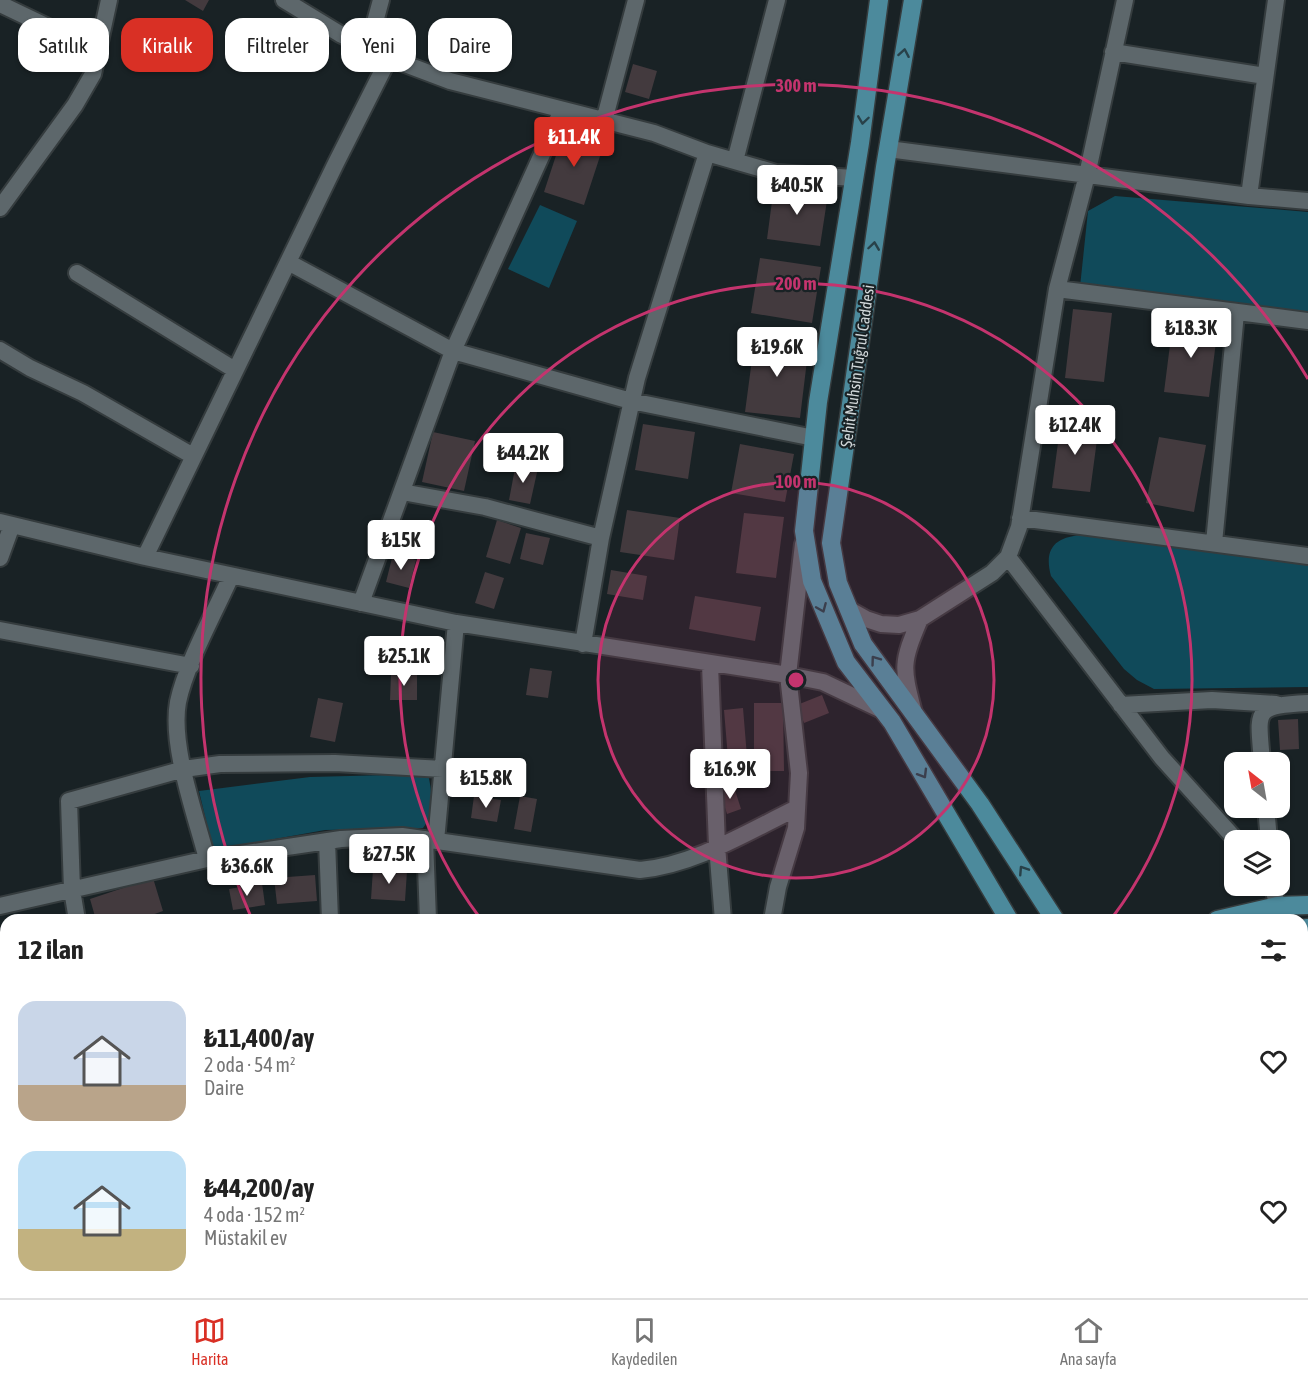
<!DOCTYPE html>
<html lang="tr">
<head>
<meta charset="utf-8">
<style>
	:root { --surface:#fff; --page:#f6f6f6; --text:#222; --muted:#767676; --line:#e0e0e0; --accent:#d93025 }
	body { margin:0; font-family:"Asap Condensed",sans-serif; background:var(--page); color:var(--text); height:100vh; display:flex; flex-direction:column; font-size:22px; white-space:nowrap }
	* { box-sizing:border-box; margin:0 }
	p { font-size:20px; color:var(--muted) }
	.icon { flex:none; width:33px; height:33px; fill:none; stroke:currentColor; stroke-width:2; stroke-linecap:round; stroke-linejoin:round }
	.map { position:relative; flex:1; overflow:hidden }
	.drawer { position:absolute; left:0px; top:914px; width:1308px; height:386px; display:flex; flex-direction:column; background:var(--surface); border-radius:18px 18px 0 0; box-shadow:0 2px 4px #0004 }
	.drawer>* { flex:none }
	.top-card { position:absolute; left:18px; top:18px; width:600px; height:54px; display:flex; gap:12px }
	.needle { width:39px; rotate:329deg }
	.tools { position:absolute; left:1224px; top:752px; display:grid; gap:12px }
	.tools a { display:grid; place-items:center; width:66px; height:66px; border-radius:12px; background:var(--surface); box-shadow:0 2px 4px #0004; font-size:30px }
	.price { position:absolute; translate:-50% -51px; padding:0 14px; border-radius:6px; background:#fff; color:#222; font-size:20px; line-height:39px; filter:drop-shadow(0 2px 3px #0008) }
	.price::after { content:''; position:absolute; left:50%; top:36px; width:18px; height:14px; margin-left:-9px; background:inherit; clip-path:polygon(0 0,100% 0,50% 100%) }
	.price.current { background:var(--accent); color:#fff }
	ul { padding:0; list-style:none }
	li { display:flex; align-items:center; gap:18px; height:150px; padding:0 18px }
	li span { display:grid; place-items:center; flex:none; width:168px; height:120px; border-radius:18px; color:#555 }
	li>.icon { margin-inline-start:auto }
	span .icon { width:72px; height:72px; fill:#fffc; stroke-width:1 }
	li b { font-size:26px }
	h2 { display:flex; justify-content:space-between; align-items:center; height:72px; padding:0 18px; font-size:26px }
	.pill { padding:0 21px; border-radius:18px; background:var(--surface); box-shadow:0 2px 4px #0004; font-size:21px; line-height:54px }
	.pill.current { background:var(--accent); color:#fff }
	.tabs { display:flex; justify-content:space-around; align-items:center; height:84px; border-top:2px solid var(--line); background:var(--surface); font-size:16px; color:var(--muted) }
	.tabs a { display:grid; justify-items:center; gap:3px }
	.tabs .current { color:var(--accent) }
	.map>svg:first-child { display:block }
</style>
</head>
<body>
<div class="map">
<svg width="1308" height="1298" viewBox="0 0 1308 1298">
	<rect width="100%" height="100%" fill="#192225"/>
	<path fill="#104a5a" d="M1115 196 1308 212V312L1080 287 1088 211Z
		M540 205 577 221 549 288 508 269Z
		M1084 535 1308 564V687L1154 689 1137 680 1124 669 1051 576C1043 547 1057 536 1084 535Z
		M428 774C432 791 435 813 423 828L325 830 213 850 199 791 310 777Z
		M869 1293H999L1003 1298H870Z"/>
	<path fill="#433a3e" d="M185 0H209L203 11Z
		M633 64 657 71 649 99 625 92Z
		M564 131 604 144 584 205 544 192Z
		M774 186 828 194 820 246 767 239Z
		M760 258 821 267 812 323 751 313Z
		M1073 309 1112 313 1104 382 1065 378Z
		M1173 321 1218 326 1209 397 1164 392Z
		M755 337 809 344 800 418 745 412Z
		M1061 420 1099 425 1090 492 1052 488Z
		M643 424 695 432 688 479 635 470Z
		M433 432 475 441 464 491 422 482Z
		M1159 437 1206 445 1194 512 1146 503Z
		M740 444 794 454 785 502 731 493Z
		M516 463 538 468 530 504 509 500Z
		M627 510 680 518 674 560 620 552Z
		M744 513 784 517 776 578 736 573Z
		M497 520 521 528 510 564 486 557Z
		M526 533 550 538 543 565 520 559Z
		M393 554 416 560 409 588 386 582Z
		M611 570 647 576 643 600 607 594Z
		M485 572 504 578 494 609 475 603Z
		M695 596 761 607 755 641 689 629Z
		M416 639 417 664 389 665 388 640Z
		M530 668 552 671 548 698 526 695Z
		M391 674H417V700H390Z
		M822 695 829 713 804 723 797 705Z
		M318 698 343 703 335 742 310 737Z
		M754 703H783L784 771H754Z
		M743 708 748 769 729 770 724 710Z
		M1298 719 1299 749 1280 750 1278 720Z
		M479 763 500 766 498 788 477 785Z
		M734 787 741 809 727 814 720 791Z
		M474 796 501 800 497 822 471 818Z
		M520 796 537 799 531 832 514 829Z
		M373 869 407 871 405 901 371 899Z
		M315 875 317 901 277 904 274 878Z
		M153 878 163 911 138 920H96L90 899Z
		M262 883 265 905 233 910 229 889Z"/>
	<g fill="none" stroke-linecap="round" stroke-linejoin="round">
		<g stroke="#353c3e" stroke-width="20">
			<path id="minor" d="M284 0 340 34 389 58 450 81 654 133 707 153 776 173 854 178
				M0 4 98 51
				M368 48 381 0
				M1113 52 1265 76
				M604 121 636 0
				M888 149 1249 196 1308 201
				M735 161 777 0
				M1249 196 1276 0
				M0 208 75 105 93 74 109 0
				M288 262 453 351 631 401 814 438
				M77 273 235 370
				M1057 289 1308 321
				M0 350 30 368 83 393 193 456
				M402 492 485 507 601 538
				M1020 518 1308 556
				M0 522 145 557 456 623 788 675 823 682 884 711
				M1214 543 1236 313
				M145 557 336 163 389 58
				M1008 557 1162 758 1236 840
				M0 558 12 525
				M361 603 453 351 562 110
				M848 609 866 619 881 624 899 625 920 619 992 573 1008 557 1019 527 1057 289 1087 175 1125 0
				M0 630 191 666
				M583 644 601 538 637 378 707 153
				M710 664 717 846 723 920
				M1121 705 1212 700 1276 704
				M914 713C902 667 901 664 920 619
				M1262 762C1258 710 1252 706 1308 703
				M1266 807 1269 840
				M425 839 428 920
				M327 841 330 920
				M436 841 456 623
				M207 859C196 816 170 746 178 702 186 664 215 612 231 576
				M1273 885 1277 906
				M0 906 207 859 341 839 402 836 640 870C695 865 747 832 797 808
				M77 920 72 890 69 801 184 769 220 764 335 763 443 769
				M772 920 778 887 796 828 799 773 788 675 803 544
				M0 1008 6 1007
				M1302 1095 1308 1094
				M1302 1122 1308 1138
				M0 1145 6 1143
				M1302 1244 1308 1242
				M182 1293 185 1298
				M486 1293 488 1298
				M848 1293 849 1298
				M1009 1293 1012 1298
				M1199 1293 1203 1298
				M696 1298 697 1293"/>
		</g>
		<g stroke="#353c3e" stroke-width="21">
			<path id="major" d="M879 0 860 143 818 402 804 531 812 581 846 662 892 722 1009 920
				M913 0 885 167 831 543 838 583 863 644 980 804 1055 920
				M1217 920 1277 906 1308 905
				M1302 929 1308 928
				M1302 1266 1308 1272
				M1293 1293 1297 1298
				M0 1295 6 1293
				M112 1298 133 1293
				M1259 1298 1260 1293"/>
		</g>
		<use href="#minor" stroke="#5d676b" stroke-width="16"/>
		<use href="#major" stroke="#4c8a9c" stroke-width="18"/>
	</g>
	<defs><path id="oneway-chevron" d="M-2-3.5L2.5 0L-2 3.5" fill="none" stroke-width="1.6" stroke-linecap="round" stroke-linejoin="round" transform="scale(1.5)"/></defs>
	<g stroke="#284149">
		<use href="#oneway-chevron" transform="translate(904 53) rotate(-80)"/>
		<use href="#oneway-chevron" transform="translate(863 120) rotate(98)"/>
		<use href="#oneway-chevron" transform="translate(874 246) rotate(-82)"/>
		<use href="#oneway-chevron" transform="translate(822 608) rotate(67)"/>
		<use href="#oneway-chevron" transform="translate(875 660) rotate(-126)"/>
		<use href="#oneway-chevron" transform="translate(923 774) rotate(59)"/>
		<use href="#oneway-chevron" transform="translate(1023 870) rotate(-123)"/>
	</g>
	<circle cx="796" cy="680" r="198" fill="#c4346e" fill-opacity=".12"/>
	<g fill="none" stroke="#c4346e" stroke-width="3">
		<circle cx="796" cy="680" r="198"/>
		<path d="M480 918A396 396 0 1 1 1112 918"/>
		<path d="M251 917A594 594 0 0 1 1308 379"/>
	</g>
	<g text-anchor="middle" stroke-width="4.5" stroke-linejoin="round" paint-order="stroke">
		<g font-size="16" fill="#d0d6d8" stroke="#192225">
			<text transform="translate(857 366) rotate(-82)" y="6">Şehit Muhsin Tuğrul Caddesi</text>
		</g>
	</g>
	<circle cx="796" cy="680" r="9" fill="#c4346e" stroke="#192225" stroke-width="3"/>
	<g font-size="18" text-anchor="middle" font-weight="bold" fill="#c4346e" stroke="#192225" stroke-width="4.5" stroke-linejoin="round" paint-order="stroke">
		<text x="796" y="92">300 m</text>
		<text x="796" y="290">200 m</text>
		<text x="796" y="488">100 m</text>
	</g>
</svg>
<div class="tools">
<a><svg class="needle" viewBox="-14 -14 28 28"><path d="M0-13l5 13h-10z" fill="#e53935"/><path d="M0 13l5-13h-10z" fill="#767676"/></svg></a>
<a><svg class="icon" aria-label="layers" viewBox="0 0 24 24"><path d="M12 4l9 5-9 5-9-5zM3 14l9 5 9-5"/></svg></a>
</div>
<b class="price current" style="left:574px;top:168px">₺11.4K</b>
<b class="price" style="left:797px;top:216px">₺40.5K</b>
<b class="price" style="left:1191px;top:359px">₺18.3K</b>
<b class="price" style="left:777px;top:378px">₺19.6K</b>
<b class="price" style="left:1075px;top:456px">₺12.4K</b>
<b class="price" style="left:523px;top:484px">₺44.2K</b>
<b class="price" style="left:401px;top:571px">₺15K</b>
<b class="price" style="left:404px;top:687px">₺25.1K</b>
<b class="price" style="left:730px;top:800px">₺16.9K</b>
<b class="price" style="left:486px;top:809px">₺15.8K</b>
<b class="price" style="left:389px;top:885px">₺27.5K</b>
<b class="price" style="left:247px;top:897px">₺36.6K</b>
<div class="top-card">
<a class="pill">Satılık</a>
<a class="pill current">Kiralık</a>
<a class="pill">Filtreler</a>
<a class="pill">Yeni</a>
<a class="pill">Daire</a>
</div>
<section class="drawer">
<h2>12 ilan<svg class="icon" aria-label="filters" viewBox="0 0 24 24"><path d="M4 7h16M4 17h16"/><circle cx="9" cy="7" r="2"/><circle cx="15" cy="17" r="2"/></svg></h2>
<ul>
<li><span style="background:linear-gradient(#c9d6e8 70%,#b9a48a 0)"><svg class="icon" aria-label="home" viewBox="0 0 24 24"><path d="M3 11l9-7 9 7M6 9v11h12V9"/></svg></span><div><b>₺11,400/ay</b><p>2 oda · 54 m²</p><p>Daire</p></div><svg class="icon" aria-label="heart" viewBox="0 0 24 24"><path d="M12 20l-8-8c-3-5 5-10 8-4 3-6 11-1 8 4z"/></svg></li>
<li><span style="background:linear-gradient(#bfe0f5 65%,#c2b280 0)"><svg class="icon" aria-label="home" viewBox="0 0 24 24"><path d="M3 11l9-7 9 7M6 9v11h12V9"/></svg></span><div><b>₺44,200/ay</b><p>4 oda · 152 m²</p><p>Müstakil ev</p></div><svg class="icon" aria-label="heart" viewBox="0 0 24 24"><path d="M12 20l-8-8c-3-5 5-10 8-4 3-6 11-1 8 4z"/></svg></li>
</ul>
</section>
</div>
<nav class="tabs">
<a class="current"><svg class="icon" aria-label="map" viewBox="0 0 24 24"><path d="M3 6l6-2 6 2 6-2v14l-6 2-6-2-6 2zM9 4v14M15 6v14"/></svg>Harita</a>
<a><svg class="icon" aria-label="saved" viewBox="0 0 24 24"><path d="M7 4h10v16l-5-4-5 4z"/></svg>Kaydedilen</a>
<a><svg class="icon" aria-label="home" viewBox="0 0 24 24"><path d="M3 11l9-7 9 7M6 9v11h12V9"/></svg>Ana sayfa</a>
</nav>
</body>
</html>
